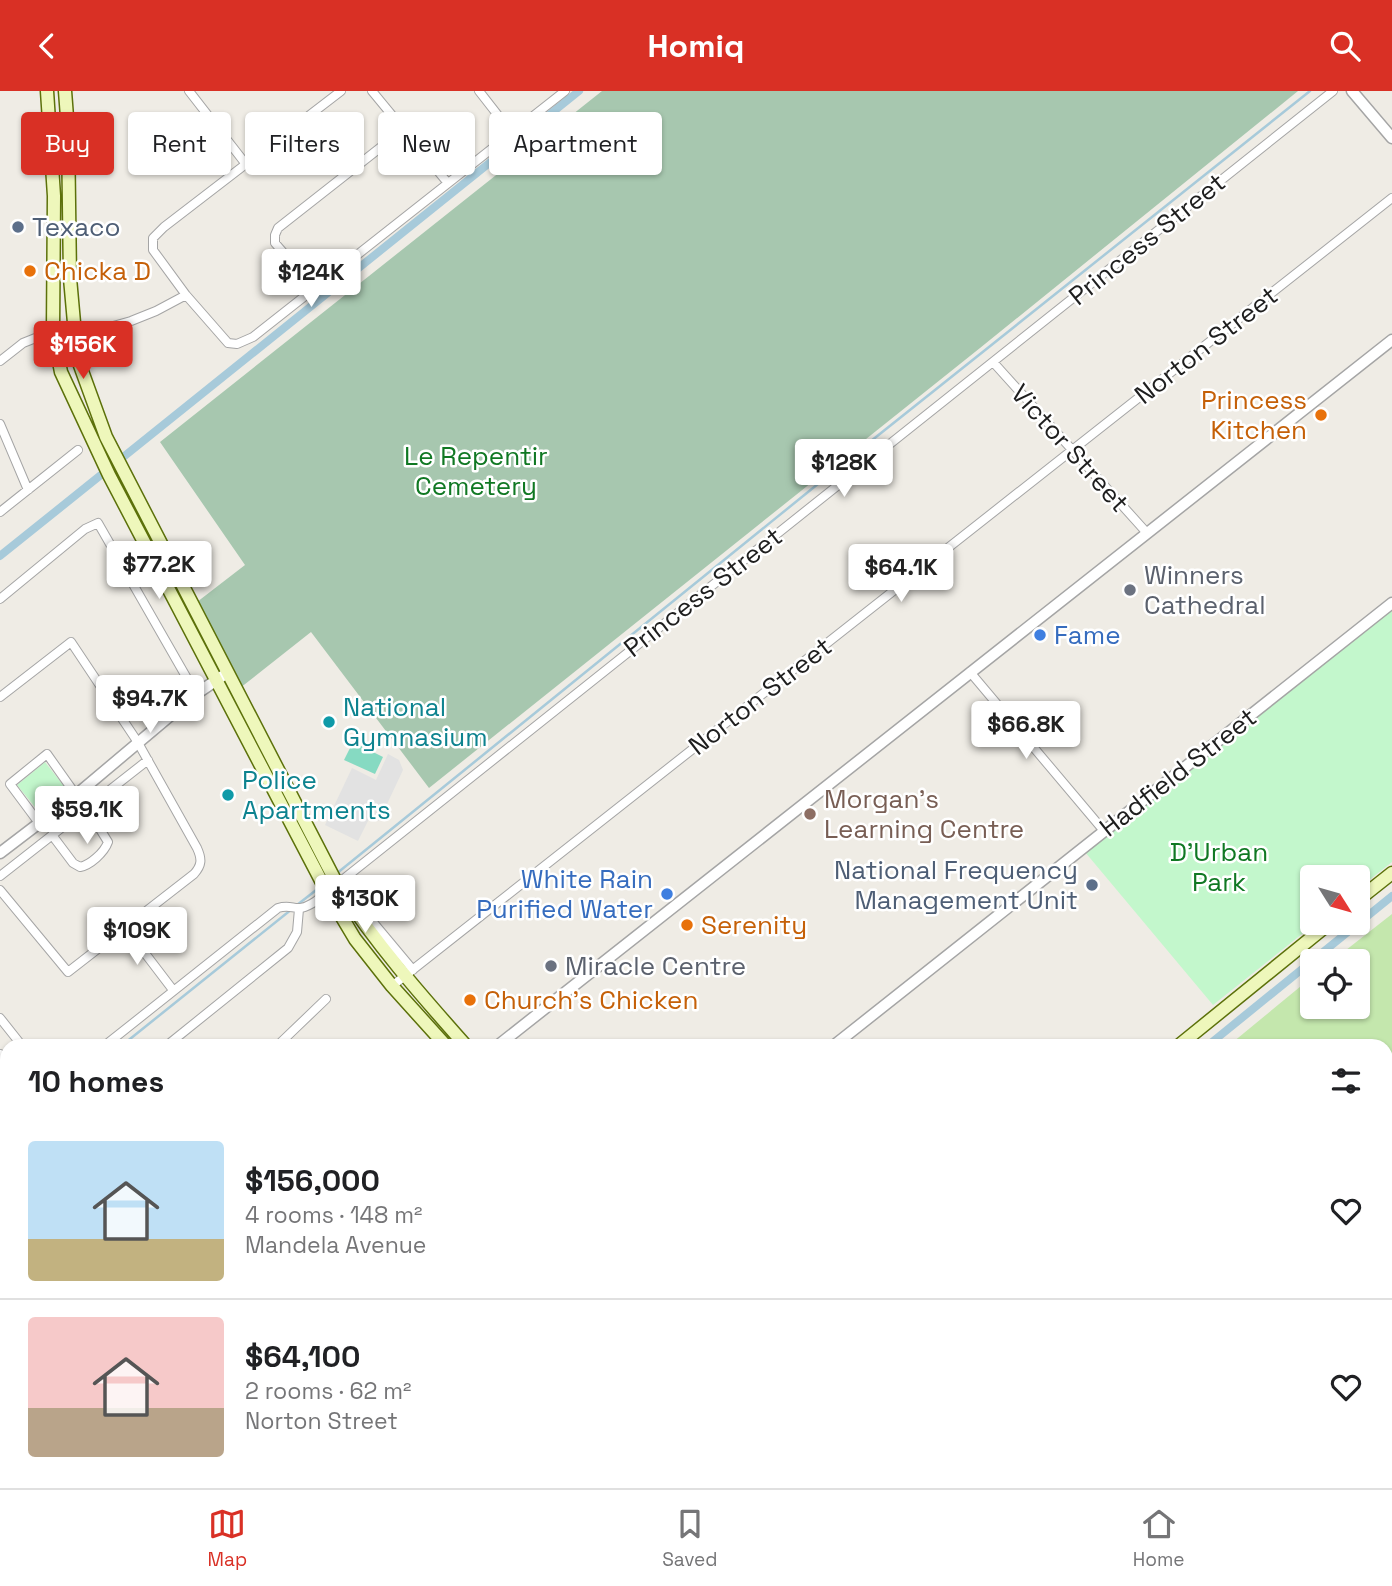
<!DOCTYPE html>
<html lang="en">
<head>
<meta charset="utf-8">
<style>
	:root { --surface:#fff; --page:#f2f2f2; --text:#202124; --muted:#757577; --line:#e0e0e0; --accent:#d93025 }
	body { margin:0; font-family:"Space Grotesk",sans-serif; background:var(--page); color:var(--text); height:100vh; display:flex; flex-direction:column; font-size:26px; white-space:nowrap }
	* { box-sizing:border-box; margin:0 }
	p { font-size:23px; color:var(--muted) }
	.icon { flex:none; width:38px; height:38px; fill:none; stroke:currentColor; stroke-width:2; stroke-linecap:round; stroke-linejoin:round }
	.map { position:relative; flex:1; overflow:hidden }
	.drawer { position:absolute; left:0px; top:948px; width:1393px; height:450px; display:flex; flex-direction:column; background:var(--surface); border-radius:21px 21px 0 0; box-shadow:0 2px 5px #0004 }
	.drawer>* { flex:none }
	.top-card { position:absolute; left:21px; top:21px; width:700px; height:63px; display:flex; gap:14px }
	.needle { width:46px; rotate:127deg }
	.controls { position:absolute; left:1300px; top:774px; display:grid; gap:14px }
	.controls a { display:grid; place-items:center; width:70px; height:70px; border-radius:7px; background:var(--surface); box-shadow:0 2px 5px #0004; font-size:35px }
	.price { position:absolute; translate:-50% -60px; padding:0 16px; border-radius:7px; background:#fff; color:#222; font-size:23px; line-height:46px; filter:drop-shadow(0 2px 4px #0008) }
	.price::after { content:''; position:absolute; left:50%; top:42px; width:21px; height:16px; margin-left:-10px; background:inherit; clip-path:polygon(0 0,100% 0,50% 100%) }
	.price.active { background:var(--accent); color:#fff }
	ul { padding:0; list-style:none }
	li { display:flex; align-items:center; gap:21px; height:175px; padding:0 28px }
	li+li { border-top:2px solid var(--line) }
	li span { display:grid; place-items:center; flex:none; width:196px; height:140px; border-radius:7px; color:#555 }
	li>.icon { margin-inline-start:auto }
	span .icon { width:84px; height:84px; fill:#fffc; stroke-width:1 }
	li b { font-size:30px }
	h2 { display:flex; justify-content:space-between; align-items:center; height:84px; padding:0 28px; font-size:30px }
	.pill { padding:0 24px; border-radius:7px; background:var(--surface); box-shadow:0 2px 5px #0004; font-size:24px; line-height:63px }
	.pill.active { background:var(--accent); color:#fff }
	header { display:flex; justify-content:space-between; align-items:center; height:91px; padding:0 28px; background:var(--accent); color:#fff; font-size:32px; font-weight:700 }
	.tabs { display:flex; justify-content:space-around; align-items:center; height:98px; border-top:2px solid var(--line); background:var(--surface); font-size:19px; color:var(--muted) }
	.tabs a { display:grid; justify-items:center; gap:4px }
	.tabs .active { color:var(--accent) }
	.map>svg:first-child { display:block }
</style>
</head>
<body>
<header><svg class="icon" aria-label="back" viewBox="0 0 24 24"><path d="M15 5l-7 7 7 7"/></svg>Homiq<svg class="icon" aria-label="search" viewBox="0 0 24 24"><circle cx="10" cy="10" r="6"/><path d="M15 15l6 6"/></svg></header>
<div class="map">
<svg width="1392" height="1397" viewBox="0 0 1392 1397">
	<rect width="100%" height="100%" fill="#efece5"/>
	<path fill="#fbfedf" d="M7 1071V1332L0 1337V1076Z
		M183 1391H272L265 1397H188Z"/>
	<path fill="#c4e7ad" d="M1392 823V1342L1386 1347V956H1227L1312 886V915H1358V870H1332Z
		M754 1391H1330L1323 1397H755Z"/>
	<path fill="#a7c7af" d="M602 0H1298L980 257 429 697 311 541 240 597 197 511 245 474 160 351Z"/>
	<path fill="#c3f7cc" d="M1392 518V771L1358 798V786H1312V831H1317L1213 914 1085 761Z
		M45 671 67 699 39 721 17 694Z"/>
	<path fill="#86dac2" d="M353 651 383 666 375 683 344 669Z"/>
	<path fill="#e2e2e2" d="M388 663 399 669 403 679 379 730 370 726 358 750 325 734 352 677 376 689Z"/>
	<path fill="#a7cada" d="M1392 1141V1227L1386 1226V1147Z"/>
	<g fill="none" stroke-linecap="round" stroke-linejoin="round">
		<path stroke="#a7cada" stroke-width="2.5" d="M336 783 876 346 1310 0
			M297 814 320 796
			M120 956 292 818
			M0 1051 7 1045
			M1386 1356 1392 1351
			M1332 1397 1339 1391"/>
		<path stroke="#a7cada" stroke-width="8" d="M0 465 579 0
			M1206 956 1392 805
			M1386 1037 1392 1032
			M1386 1095 1392 1090
			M937 1397 944 1391
			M1005 1397 1011 1391"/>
		<g stroke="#a5a5a5" stroke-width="10">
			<path id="minor" d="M189 0 245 72
				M372 0 447 91
				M479 0 511 41
				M314 197 275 152V144L278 137 404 38
				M186 204 153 159V147L164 136 341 0
				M75 243 81 244 131 230 156 220 186 204 228 252 237 253 253 246 565 0
				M0 270 23 252 53 240
				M993 271 1147 442
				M0 333 28 399
				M0 421 78 359
				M0 508 85 438 98 432 196 603
				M970 581 1104 740
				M0 606 71 551 137 650 197 757C202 768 202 774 194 783L68 881 0 799
				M39 732 10 693 47 663 76 704
				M52 744 73 772 80 776C90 774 104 762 108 751L87 717
				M0 785 148 669
				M357 812 413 879
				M125 836 173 899
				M392 895 1392 107
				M0 927 23 956
				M103 956 278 817C295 812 295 824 316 810L1333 0
				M165 956 288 857 297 841 299 818
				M276 956 326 908
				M365 956V955
				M0 963 7 972
				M0 1037 7 1032
				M0 1349 7 1343
				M0 1374 7 1382
				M14 1391 19 1397
				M131 1391 135 1397
				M283 1397 290 1391
				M638 1397 645 1391"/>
		</g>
		<g stroke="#a5a5a5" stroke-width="13">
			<path id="tertiary" d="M1352 0 1392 47
				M0 762 76 704 196 603 227 582
				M496 956 1392 249
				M832 956 1392 512"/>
		</g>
		<g stroke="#5c710a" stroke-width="15">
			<path id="secondary" d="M47 0 54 105 53 240 61 281 109 384 327 801 355 848 392 895 447 956
				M65 0 68 39 70 187 75 243 78 269 106 346 337 793C376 853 420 903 467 956
				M1358 809 1392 782
				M1177 956 1331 831
				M732 1391 733 1397
				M746 1391 748 1397"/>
		</g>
		<use href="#minor" stroke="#fff" stroke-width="8"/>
		<use href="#tertiary" stroke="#fff" stroke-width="10"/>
		<use href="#secondary" stroke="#eef7bb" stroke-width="12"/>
	</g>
	<g fill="#5c6f8a" stroke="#fff" stroke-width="2.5">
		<circle cx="18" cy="136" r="7"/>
		<circle cx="1092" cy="794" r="7"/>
	</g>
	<g fill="#e8710a" stroke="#fff" stroke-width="2.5">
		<circle cx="30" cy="180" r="7"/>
		<circle cx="1321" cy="324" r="7"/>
		<circle cx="687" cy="834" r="7"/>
		<circle cx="470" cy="909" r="7"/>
	</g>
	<g fill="#6b7280" stroke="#fff" stroke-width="2.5">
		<circle cx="1130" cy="499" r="7"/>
		<circle cx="551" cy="875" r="7"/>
	</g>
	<g fill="#3f7fe0" stroke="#fff" stroke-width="2.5">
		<circle cx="1040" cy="544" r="7"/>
		<circle cx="667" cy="803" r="7"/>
	</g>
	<g fill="#0f9aa8" stroke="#fff" stroke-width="2.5">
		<circle cx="329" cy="631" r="7"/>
		<circle cx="228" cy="704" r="7"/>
	</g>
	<circle fill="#8d6e63" stroke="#fff" stroke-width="2.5" cx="810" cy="723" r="7"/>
	<g text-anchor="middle" stroke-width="5" stroke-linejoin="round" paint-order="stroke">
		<g font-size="26" fill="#4e5e75" stroke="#fff" text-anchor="start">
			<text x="32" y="145">Texaco</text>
			<text x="1078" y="788" text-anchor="end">National Frequency<tspan x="1078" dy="30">Management Unit</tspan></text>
		</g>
		<g font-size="26" fill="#1e1e1e" stroke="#fff">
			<text transform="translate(1147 148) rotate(-39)" y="9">Princess Street</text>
			<text transform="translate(1206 254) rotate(-38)" y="9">Norton Street</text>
			<text transform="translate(1070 357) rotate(48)" y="9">Victor Street</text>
			<text transform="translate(703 501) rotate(-38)" y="9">Princess Street</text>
			<text transform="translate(760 605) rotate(-38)" y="9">Norton Street</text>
			<text transform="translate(1178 681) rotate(-38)" y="9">Hadfield Street</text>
		</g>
		<g font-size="26" fill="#c56008" stroke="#fff" text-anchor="start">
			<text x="44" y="189">Chicka D</text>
			<text x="1307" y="318" text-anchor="end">Princess<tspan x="1307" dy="30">Kitchen</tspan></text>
			<text x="701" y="843">Serenity</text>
			<text x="484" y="918">Church's Chicken</text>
		</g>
		<g font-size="26" fill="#107823" stroke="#fff">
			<text x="476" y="374">Le Repentir<tspan x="476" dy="30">Cemetery</tspan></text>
			<text x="1219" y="770">D'Urban<tspan x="1219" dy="30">Park</tspan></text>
		</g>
		<g font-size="26" fill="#5b616d" stroke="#fff" text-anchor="start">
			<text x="1144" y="493">Winners<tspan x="1144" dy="30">Cathedral</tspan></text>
			<text x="565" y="884">Miracle Centre</text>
		</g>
		<g font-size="26" fill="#366cbe" stroke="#fff" text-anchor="start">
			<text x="1054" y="553">Fame</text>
			<text x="653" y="797" text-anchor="end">White Rain<tspan x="653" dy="30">Purified Water</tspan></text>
		</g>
		<g font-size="26" fill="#0d838f" stroke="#fff" text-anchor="start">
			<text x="343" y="625">National<tspan x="343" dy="30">Gymnasium</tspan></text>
			<text x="242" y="698">Police<tspan x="242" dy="30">Apartments</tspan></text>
		</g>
		<g font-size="26" fill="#785e54" stroke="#fff" text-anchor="start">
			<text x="824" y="717">Morgan’s<tspan x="824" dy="30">Learning Centre</tspan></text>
		</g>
	</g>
</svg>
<div class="controls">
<a><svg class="needle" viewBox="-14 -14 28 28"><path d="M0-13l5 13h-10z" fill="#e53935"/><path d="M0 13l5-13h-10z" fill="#757577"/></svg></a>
<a><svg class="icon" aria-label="locate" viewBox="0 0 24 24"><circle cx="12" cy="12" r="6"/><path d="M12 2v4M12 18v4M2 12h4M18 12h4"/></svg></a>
</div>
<b class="price" style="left:311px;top:218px">$124K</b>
<b class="price active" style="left:83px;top:290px">$156K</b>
<b class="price" style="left:844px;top:408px">$128K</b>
<b class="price" style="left:159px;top:510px">$77.2K</b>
<b class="price" style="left:901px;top:513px">$64.1K</b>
<b class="price" style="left:150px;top:644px">$94.7K</b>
<b class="price" style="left:1026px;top:670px">$66.8K</b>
<b class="price" style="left:87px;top:755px">$59.1K</b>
<b class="price" style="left:365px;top:844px">$130K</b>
<b class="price" style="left:137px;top:876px">$109K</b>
<div class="top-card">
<a class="pill active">Buy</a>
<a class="pill">Rent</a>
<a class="pill">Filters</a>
<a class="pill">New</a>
<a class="pill">Apartment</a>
</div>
<section class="drawer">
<h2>10 homes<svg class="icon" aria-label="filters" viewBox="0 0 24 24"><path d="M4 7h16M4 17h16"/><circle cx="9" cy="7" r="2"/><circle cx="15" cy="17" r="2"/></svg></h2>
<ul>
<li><span style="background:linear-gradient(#bfe0f5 70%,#c2b280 0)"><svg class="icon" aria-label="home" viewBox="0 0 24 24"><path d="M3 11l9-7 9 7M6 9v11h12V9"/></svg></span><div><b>$156,000</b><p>4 rooms · 148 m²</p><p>Mandela Avenue</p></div><svg class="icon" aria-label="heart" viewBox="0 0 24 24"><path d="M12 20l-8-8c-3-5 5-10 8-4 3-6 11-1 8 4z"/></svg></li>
<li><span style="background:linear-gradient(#f6c9c9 65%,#b9a48a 0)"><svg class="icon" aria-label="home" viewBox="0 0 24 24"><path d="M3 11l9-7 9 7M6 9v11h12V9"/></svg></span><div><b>$64,100</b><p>2 rooms · 62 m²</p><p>Norton Street</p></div><svg class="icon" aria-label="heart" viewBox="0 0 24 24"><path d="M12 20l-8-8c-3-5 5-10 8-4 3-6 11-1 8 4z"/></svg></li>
</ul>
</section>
</div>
<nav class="tabs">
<a class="active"><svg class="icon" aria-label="map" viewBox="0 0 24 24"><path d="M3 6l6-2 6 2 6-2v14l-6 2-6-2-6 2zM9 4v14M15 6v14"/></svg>Map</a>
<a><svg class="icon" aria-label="saved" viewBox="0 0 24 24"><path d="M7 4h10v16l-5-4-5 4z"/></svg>Saved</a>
<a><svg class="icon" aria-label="home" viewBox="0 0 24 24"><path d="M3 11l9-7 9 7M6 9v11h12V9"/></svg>Home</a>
</nav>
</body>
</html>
